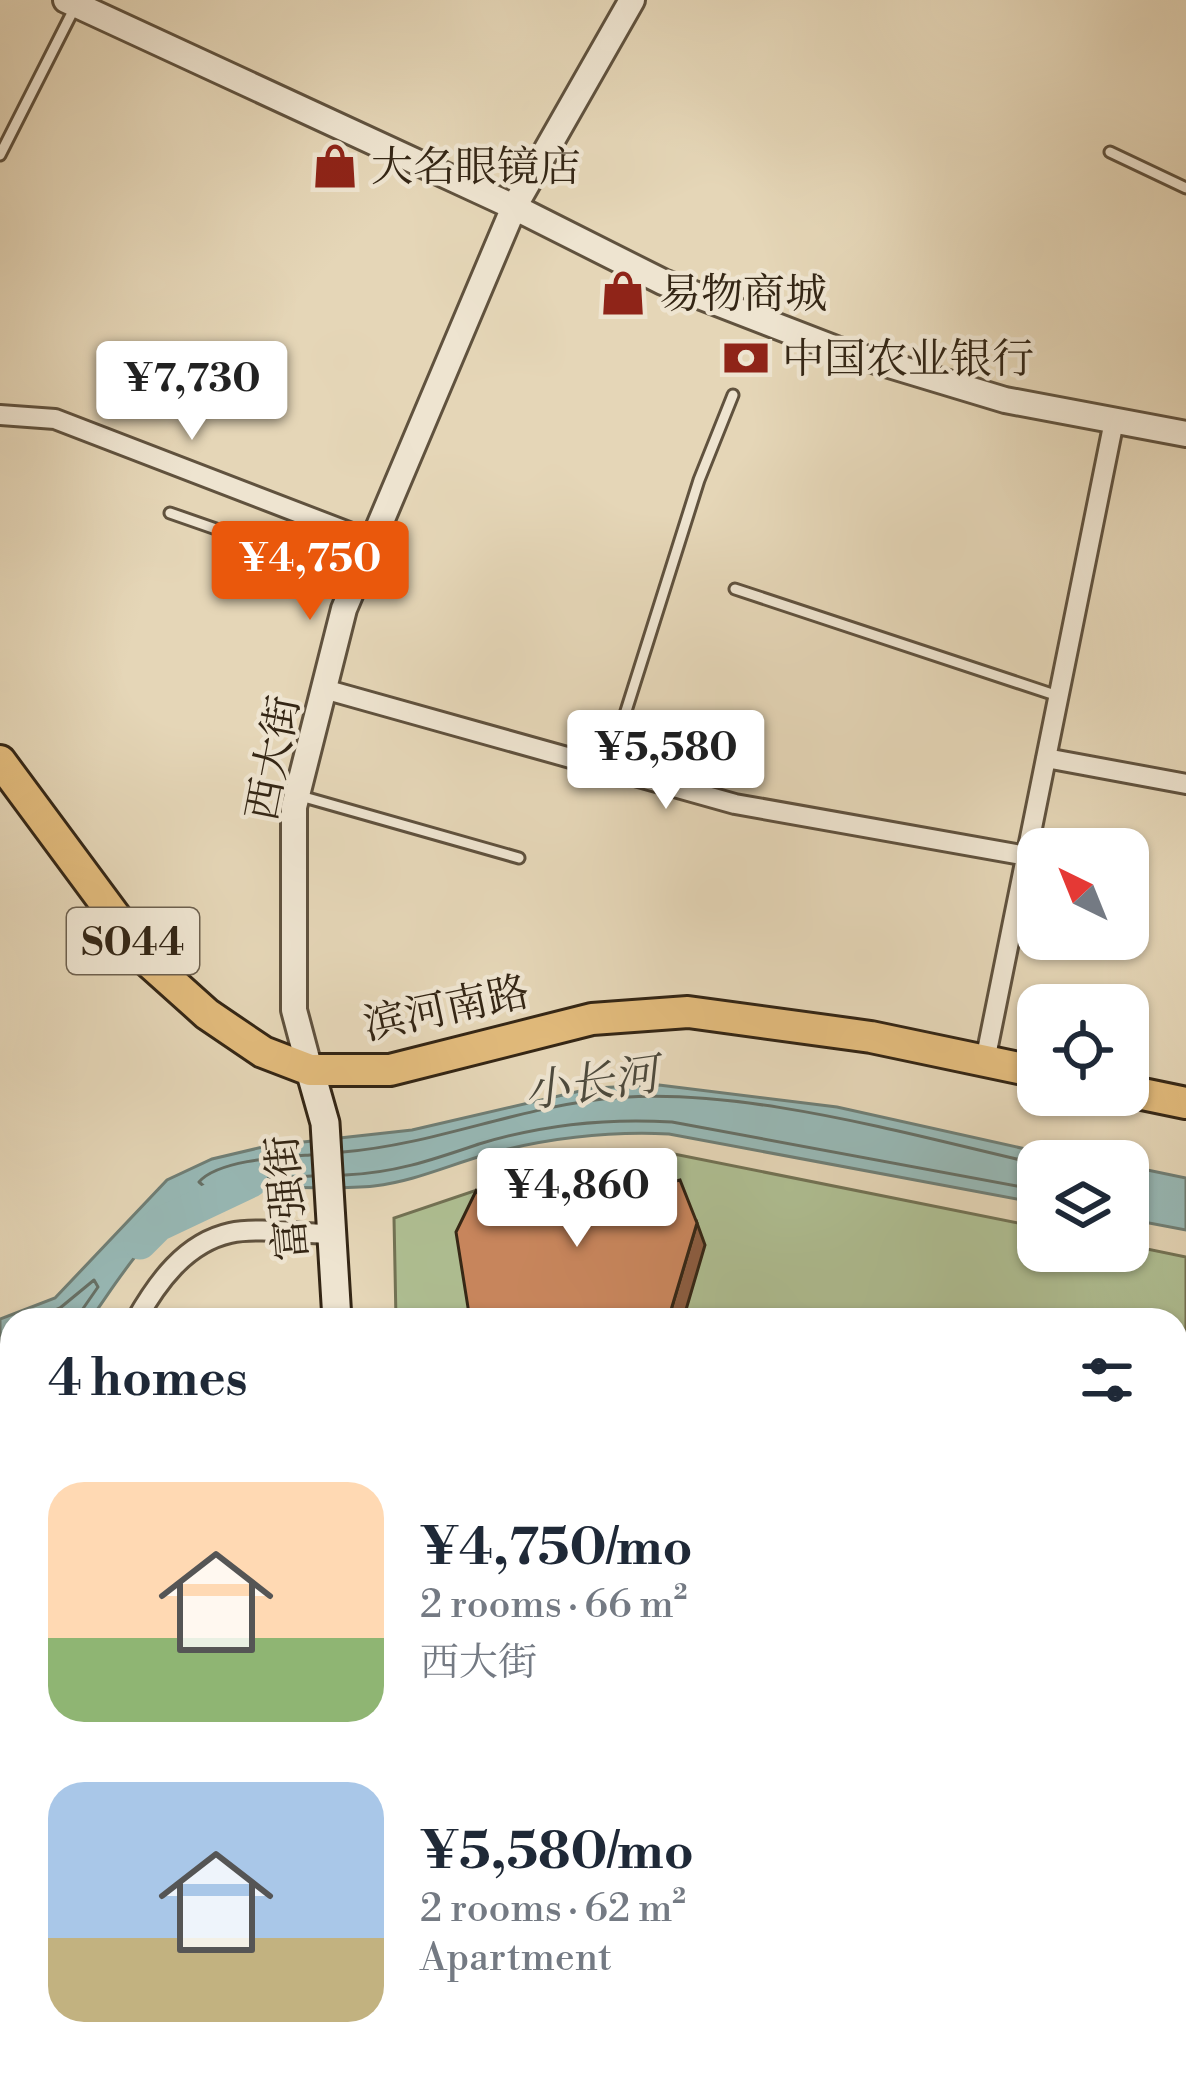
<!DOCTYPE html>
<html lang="en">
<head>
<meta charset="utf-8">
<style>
	:root { --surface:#fff; --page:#f6f6f7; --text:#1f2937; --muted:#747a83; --accent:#ea580c }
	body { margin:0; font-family:"Libre Bodoni","Noto Serif SC",serif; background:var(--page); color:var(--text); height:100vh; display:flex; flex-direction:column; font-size:45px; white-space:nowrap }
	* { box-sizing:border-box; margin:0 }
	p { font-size:39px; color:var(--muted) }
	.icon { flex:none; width:66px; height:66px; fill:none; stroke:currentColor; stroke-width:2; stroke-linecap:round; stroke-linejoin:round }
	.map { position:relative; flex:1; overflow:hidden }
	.sheet { position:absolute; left:0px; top:1308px; width:1188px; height:771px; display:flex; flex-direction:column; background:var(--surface); border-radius:36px 36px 0 0; box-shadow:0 3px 9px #0004 }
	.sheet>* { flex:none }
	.needle { width:78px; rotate:317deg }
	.tools { position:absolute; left:1017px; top:828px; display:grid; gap:24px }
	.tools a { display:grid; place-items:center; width:132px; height:132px; border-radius:24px; background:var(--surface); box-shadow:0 3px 9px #0004; font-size:60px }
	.price { position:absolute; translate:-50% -102px; padding:0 27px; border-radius:12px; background:#fff; color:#222; font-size:39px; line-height:78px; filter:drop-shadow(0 3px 6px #0008) }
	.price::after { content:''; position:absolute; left:50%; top:72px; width:36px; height:27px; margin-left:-18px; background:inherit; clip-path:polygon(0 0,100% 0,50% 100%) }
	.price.current { background:var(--accent); color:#fff }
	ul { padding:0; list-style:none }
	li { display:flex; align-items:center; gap:36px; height:300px; padding:0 48px }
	li span { display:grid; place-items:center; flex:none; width:336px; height:240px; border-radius:36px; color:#555 }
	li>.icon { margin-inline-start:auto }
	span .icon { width:144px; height:144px; fill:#fffc; stroke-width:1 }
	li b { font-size:51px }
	h2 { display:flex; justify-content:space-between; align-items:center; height:144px; padding:0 48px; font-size:51px }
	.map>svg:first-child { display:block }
</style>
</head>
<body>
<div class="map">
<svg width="1186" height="2078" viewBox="0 0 1186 2078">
	<rect width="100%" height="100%" fill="#e5d6b7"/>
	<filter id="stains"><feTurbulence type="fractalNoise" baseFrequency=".00167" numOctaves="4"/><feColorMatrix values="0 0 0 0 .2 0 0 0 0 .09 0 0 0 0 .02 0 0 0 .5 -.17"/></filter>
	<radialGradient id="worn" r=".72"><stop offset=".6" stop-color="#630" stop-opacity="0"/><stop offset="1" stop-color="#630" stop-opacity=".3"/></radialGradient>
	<path fill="#afbf93" stroke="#727254" stroke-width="3" d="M659 1151 1038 1227V1251H1128V1245L1186 1257V1656L1176 1654V1320H396L394 1218 563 1161Z"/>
	<path fill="#97b8b5" stroke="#6f7e75" stroke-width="3" d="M659 1085 837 1107 1039 1152 1097 1161H1038V1203L669 1134C607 1131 548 1138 488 1154 449 1165 415 1181 374 1186 319 1192 253 1179 201 1202 149 1226 122 1275 90 1320H12V1361L0 1364V1319L55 1298 167 1180 212 1159 267 1146 412 1130 593 1088Z
		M1128 1166 1186 1178V1230L1128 1219Z"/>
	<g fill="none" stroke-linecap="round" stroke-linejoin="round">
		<path stroke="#666f65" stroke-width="3" d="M343 1152C429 1145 510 1111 595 1100 729 1082 906 1134 1038 1164
			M310 1155C281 1157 218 1160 199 1182L206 1188 253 1179 312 1176
			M345 1175C395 1173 432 1160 479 1144 541 1125 607 1118 672 1122L1038 1190
			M31 1320 60 1308 94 1280 98 1287 82 1310 81 1320"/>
		<path stroke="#97b8b5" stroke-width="33" d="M140 1243 158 1225 251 1181"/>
		<g stroke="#60523e" stroke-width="15">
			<path id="service" d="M1110 152 1186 188
				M0 155 76 5
				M170 513 357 578
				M735 589 1058 696
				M608 768 699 480 733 395
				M297 795 519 858"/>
		</g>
		<g stroke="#60523e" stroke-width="24">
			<path id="minor" d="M0 415 55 419 372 541
				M324 689 735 804 1027 856
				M1046 758 1186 784
				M985 1061 1114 421
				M136 1320C157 1283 185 1243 230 1233 258 1227 303 1234 333 1234
				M0 1401H12
				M1176 1670 1186 1671"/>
		</g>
		<g stroke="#60523e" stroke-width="30">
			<path id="tertiary" d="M66 0 514 207 663 282 836 349 1005 400 1186 434
				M310 1070 294 1010V807L344 609 514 207 632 0
				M0 1881 12 1865"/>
		</g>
		<g stroke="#342615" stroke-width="33">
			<path id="secondary" d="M310 1070 325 1123 337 1320
				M363 2067V2078"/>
		</g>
		<g stroke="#342615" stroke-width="36">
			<path id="primary" d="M0 761 148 961 207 1014 263 1052 310 1070H390L592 1019 688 1012 871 1037 1038 1072
				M1128 1091 1186 1103"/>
		</g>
		<use href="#service" stroke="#eee4d0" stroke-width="9"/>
		<use href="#minor" stroke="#eee4d0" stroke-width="18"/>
		<use href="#tertiary" stroke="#eee4d0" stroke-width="24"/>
		<use href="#secondary" stroke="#eee4d0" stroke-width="27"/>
		<use href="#primary" stroke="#e2bb7c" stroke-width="30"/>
	</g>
	<path fill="#8d5e42" stroke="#342615" stroke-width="3" d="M697 1223 705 1245 683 1320H668Z"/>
	<path fill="#ca875e" stroke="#342615" stroke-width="3" d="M619 1155 639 1190 680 1180 697 1223 668 1320H470L456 1232 476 1191 492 1209 522 1172 542 1201 571 1168 590 1183Z"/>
	<defs>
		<g id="shop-bare" transform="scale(3.6)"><path d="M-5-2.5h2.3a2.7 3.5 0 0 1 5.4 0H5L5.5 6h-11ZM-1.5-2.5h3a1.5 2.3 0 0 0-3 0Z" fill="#8f2418" stroke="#eee4d0" stroke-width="2.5" paint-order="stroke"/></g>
		<g id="bank-bare" transform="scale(3.6)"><path d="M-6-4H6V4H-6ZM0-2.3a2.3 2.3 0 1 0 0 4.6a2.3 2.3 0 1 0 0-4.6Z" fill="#8f2418" stroke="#eee4d0" stroke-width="2.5" paint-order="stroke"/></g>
	</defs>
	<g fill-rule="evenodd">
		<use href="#shop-bare" x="335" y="166"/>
		<use href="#shop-bare" x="623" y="293"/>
		<use href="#bank-bare" x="746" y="358"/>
	</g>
	<g text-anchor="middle" stroke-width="9" stroke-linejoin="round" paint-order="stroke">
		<rect fill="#eee4d0" stroke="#6c5f4d" stroke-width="3" x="67" y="908" width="132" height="66" rx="9"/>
		<g font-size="39" font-weight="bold" fill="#342615">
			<text x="133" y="955">S044</text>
		</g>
		<g font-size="42" fill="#342615" stroke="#eee4d0" text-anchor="start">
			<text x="371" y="181">大名眼镜店</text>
			<text x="659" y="308">易物商城</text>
			<text x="782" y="373">中国农业银行</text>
		</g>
		<g font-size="42" fill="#342615" stroke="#eee4d0">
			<text transform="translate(272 758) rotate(-79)" y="15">西大街</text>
			<text transform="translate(446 1007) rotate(-12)" y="15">滨河南路</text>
			<text transform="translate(286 1198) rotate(-95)" y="15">富强街</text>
		</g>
		<g font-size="45" font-style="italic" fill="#4d4a3d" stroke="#eee4d0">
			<text transform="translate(591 1082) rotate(-8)" y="16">小长河</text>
		</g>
	</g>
	<rect width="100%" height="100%" filter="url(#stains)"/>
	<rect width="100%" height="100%" fill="url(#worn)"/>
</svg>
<div class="tools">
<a><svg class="needle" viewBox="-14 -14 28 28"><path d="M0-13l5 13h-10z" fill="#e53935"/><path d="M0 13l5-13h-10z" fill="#747a83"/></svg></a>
<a><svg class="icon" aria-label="locate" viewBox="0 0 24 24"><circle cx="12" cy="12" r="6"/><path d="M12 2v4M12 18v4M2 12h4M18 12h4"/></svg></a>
<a><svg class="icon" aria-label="layers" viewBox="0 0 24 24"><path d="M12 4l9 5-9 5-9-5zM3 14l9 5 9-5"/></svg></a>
</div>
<b class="price" style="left:192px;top:443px">¥7,730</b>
<b class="price current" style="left:310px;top:623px">¥4,750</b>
<b class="price" style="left:666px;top:812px">¥5,580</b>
<b class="price" style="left:577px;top:1250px">¥4,860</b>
<section class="sheet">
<h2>4 homes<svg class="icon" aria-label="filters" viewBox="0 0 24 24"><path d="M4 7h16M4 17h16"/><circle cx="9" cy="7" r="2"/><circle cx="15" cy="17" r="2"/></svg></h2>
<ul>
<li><span style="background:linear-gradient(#ffd9b3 65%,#8fb573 0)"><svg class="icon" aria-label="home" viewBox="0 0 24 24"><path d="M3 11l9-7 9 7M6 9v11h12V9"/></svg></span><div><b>¥4,750/mo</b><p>2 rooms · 66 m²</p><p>西大街</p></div></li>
<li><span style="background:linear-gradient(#a9c7e8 65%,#c2b280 0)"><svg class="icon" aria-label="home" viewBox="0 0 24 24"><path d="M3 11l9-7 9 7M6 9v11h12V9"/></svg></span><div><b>¥5,580/mo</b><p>2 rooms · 62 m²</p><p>Apartment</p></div></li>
</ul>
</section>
</div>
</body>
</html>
